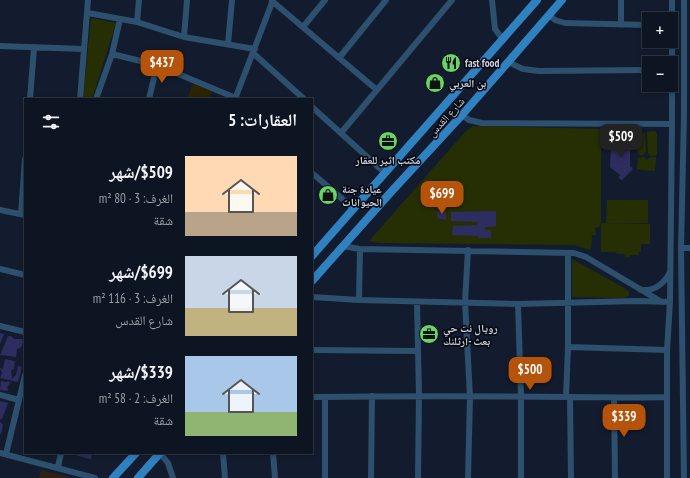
<!DOCTYPE html>
<html lang="ar">
<head>
<meta charset="utf-8">
<style>
	:root { --surface:#0e1522; --page:#171e2a; --text:#f1f3f6; --muted:#9b9fa5; --line:#2e3440; --accent:#b45309 }
	body { margin:0; font-family:"PT Sans Narrow","Noto Naskh Arabic",sans-serif; background:var(--page); color:var(--text); direction:rtl; height:100vh; display:flex; flex-direction:column; font-size:15px; white-space:nowrap }
	* { box-sizing:border-box; margin:0 }
	p { font-size:13px; color:var(--muted) }
	.icon { flex:none; width:22px; height:22px; fill:none; stroke:currentColor; stroke-width:2; stroke-linecap:round; stroke-linejoin:round }
	.map { position:relative; flex:1; overflow:hidden; direction:ltr }
	.side { position:absolute; left:24px; top:98px; width:289px; height:356px; display:flex; flex-direction:column; background:var(--surface); border-radius:0px; box-shadow:0 2px 6px #0003,0 0 0 1px var(--line); direction:rtl }
	.side>* { flex:none }
	.tools { position:absolute; left:642px; top:12px; display:grid; gap:8px }
	.tools a { display:grid; place-items:center; width:36px; height:36px; border-radius:0px; background:var(--surface); box-shadow:0 2px 6px #0003,0 0 0 1px var(--line); font-size:20px }
	.price { position:absolute; translate:-50% -34px; padding:0 9px; border-radius:8px; background:var(--accent); color:#fff; font-size:13px; line-height:26px; filter:drop-shadow(0 1px 2px #0008) }
	.price::after { content:''; position:absolute; left:50%; top:24px; width:12px; height:9px; margin-left:-6px; background:inherit; clip-path:polygon(0 0,100% 0,50% 100%) }
	.price.current { background:#222; color:#fff }
	ul { padding:0; list-style:none }
	li { display:flex; align-items:center; gap:12px; height:100px; padding:0 16px }
	li span { display:grid; place-items:center; flex:none; width:112px; height:80px; border-radius:0px; color:#555 }
	li>.icon { margin-inline-start:auto }
	span .icon { width:48px; height:48px; fill:#fffc; stroke-width:1 }
	li b { font-size:17px }
	h2 { display:flex; justify-content:space-between; align-items:center; height:48px; padding:0 16px; font-size:17px }
	.map>svg:first-child { display:block }
</style>
</head>
<body>
<div class="map">
<svg width="690" height="478" viewBox="0 0 690 478">
	<rect width="100%" height="100%" fill="#131c2e"/>
	<path fill="#2e2114" d="M41 470 73 478H39Z"/>
	<path fill="#262f04" d="M91 18 116 23 92 99H83Z
		M473 126 601 129V222L599 227 595 228 596 235H592L591 249H587L574 245 379 243 369 241 465 132Z
		M655 131 657 134V155L651 156 648 153 647 132Z
		M624 132 645 133 646 152 643 155H639L637 150 639 149Z
		M644 157 647 160 651 157H656L655 171 642 170 637 169 638 158Z
		M607 200H648V223H606Z
		M601 223 650 224V244H641V252H639V255H630V257H625V254H617L616 252H601Z
		M572 259 626 289 629 292V296L624 298 572 297Z"/>
	<path fill="#2b2302" d="M193 84 212 91 210 96 211 99H187Z"/>
	<path fill="#2e2d5f" d="M623 135 634 146 630 149V166L633 169 622 180 618 178 620 175 610 167 611 147 614 146 621 139 620 137Z
		M437 211 446 212V220L437 218Z
		M496 211V226L485 227V230H491V238H478V236L452 235 453 226 477 225 478 222 451 221V212Z
		M0 333 4 334 0 344Z
		M8 336H11L14 339H23L22 346 19 349 17 348 16 357 0 355Z
		M5 359 15 361 14 369 11 370 12 379 16 375 18 366 22 367 18 382 0 378 2 373 0 368 3 369Z
		M1 381 6 382 8 381 10 383 7 387 8 389 7 391 0 390Z
		M0 401 8 403 2 419H0Z
		M0 422 3 424 1 434H0Z
		M67 453H92L91 459Z"/>
	<g fill="none" stroke-linecap="round" stroke-linejoin="round">
		<path stroke="#2c506e" stroke-width="6" d="M492 0 495 29 503 40
			M621 0V25
			M684 0V116L681 248 684 478
			M272 1 377 90
			M88 13 137 22 184 37 255 49
			M549 15 555 20 565 23 649 25
			M137 22 139 0
			M303 27 325 0
			M184 37 187 0
			M228 44 232 0
			M0 46 84 49
			M253 53 304 99
			M112 54 157 65 238 99
			M339 58 386 0
			M508 62 523 69 539 71 649 70
			M30 99 34 48
			M80 99 88 0
			M96 99 112 54 120 19
			M149 99 157 65
			M235 99 273 0
			M312 107 385 173
			M462 115 469 120 482 123 672 124
			M341 133 452 0
			M312 173 354 209
			M0 210 25 215
			M21 214 25 159
			M342 246 360 249 574 253 586 257 660 301
			M681 248H690
			M468 250 465 302 470 397 468 478
			M0 269 25 275
			M641 290C654 291 664 284 670 272
			M312 297 359 300 518 304 637 301 670 302
			M359 300 360 249
			M417 302 419 396 418 478
			M518 304 521 397V478
			M0 326 25 332
			M568 347 667 350
			M312 350 417 351
			M0 395 19 400
			M312 397C398 396 484 396 570 397 603 397 635 398 667 397
			M325 397V478
			M566 397 568 347V253
			M570 397 571 478
			M614 398 615 478
			M0 453 95 478
			M160 453 168 463 173 478
			M223 453 225 478
			M273 453 275 478
			M6 454 25 375
			M58 467 61 453
			M371 478 372 396
			M667 478V350L670 302 672 124V0"/>
		<path stroke="#3081c0" stroke-width="8" d="M312 256 537 0
			M312 281 391 192 462 115 562 0
			M113 478 136 453
			M138 478 160 453"/>
	</g>
	<defs>
		<g id="restaurant-disc" transform="scale(1)"><circle r="9.5" fill="#67d466" stroke="#04070e"/><path d="M-5-6h1v4h1v-4h1v4h1v-4h1v5L-1.5 .5V6h-2V.5L-5-1ZM5-6V6H3V1.5H1.5Q1.5-4 5-6Z" fill="#111"/></g>
		<g id="shop-disc" transform="scale(1)"><circle r="9.5" fill="#67d466" stroke="#04070e"/><path d="M-5-2.5h2.3a2.7 3.5 0 0 1 5.4 0H5L5.5 6h-11ZM-1.5-2.5h3a1.5 2.3 0 0 0-3 0Z" fill="#111"/></g>
		<g id="office-disc" transform="scale(1)"><circle r="9.5" fill="#67d466" stroke="#04070e"/><path d="M-6-3h4V-5.5h4V-3h4V5H-6ZM-1-4.5V-3h2v-1.5ZM-6 0V1H6V0Z" fill="#111"/></g>
	</defs>
	<g fill-rule="evenodd">
		<use href="#restaurant-disc" x="451" y="63"/>
		<use href="#shop-disc" x="435" y="83"/>
		<use href="#office-disc" x="388" y="141"/>
		<use href="#shop-disc" x="328" y="195"/>
		<use href="#office-disc" x="429" y="334"/>
	</g>
	<g text-anchor="middle" stroke-width="3" stroke-linejoin="round" paint-order="stroke">
		<g font-size="11" font-weight="bold" fill="#ccd2df" stroke="#04070e" text-anchor="start">
			<text x="465" y="67">fast food</text>
			<text x="449" y="87">بن العربي</text>
			<text x="388" y="164" text-anchor="middle">مكتب اثير للعقار</text>
			<text x="342" y="193">عيادة جنة<tspan x="342" dy="13">الحيوانات</tspan></text>
			<text x="443" y="332">رويال نت حي<tspan x="443" dy="13">بعث -ارثلنك</tspan></text>
		</g>
		<g font-size="11" fill="#ccd2df" stroke="#04070e">
			<text transform="translate(446 117) rotate(-48)" y="4">شارع القدس</text>
		</g>
	</g>
</svg>
<div class="tools">
<a>+</a>
<a>−</a>
</div>
<b class="price" style="left:162px;top:84px">$437</b>
<b class="price current" style="left:621px;top:158px">$509</b>
<b class="price" style="left:442px;top:215px">$699</b>
<b class="price" style="left:530px;top:391px">$500</b>
<b class="price" style="left:624px;top:438px">$339</b>
<section class="side">
<h2>العقارات: 5<svg class="icon" aria-label="filters" viewBox="0 0 24 24"><path d="M4 7h16M4 17h16"/><circle cx="9" cy="7" r="2"/><circle cx="15" cy="17" r="2"/></svg></h2>
<ul>
<li><span style="background:linear-gradient(#ffd9b3 70%,#b9a48a 0)"><svg class="icon" aria-label="home" viewBox="0 0 24 24"><path d="M3 11l9-7 9 7M6 9v11h12V9"/></svg></span><div><b>$509/شهر</b><p>الغرف: 3 · 80 m²</p><p>شقة</p></div></li>
<li><span style="background:linear-gradient(#c9d6e8 65%,#c2b280 0)"><svg class="icon" aria-label="home" viewBox="0 0 24 24"><path d="M3 11l9-7 9 7M6 9v11h12V9"/></svg></span><div><b>$699/شهر</b><p>الغرف: 3 · 116 m²</p><p>شارع القدس</p></div></li>
<li><span style="background:linear-gradient(#a9c7e8 70%,#8fb573 0)"><svg class="icon" aria-label="home" viewBox="0 0 24 24"><path d="M3 11l9-7 9 7M6 9v11h12V9"/></svg></span><div><b>$339/شهر</b><p>الغرف: 2 · 58 m²</p><p>شقة</p></div></li>
</ul>
</section>
</div>
</body>
</html>
